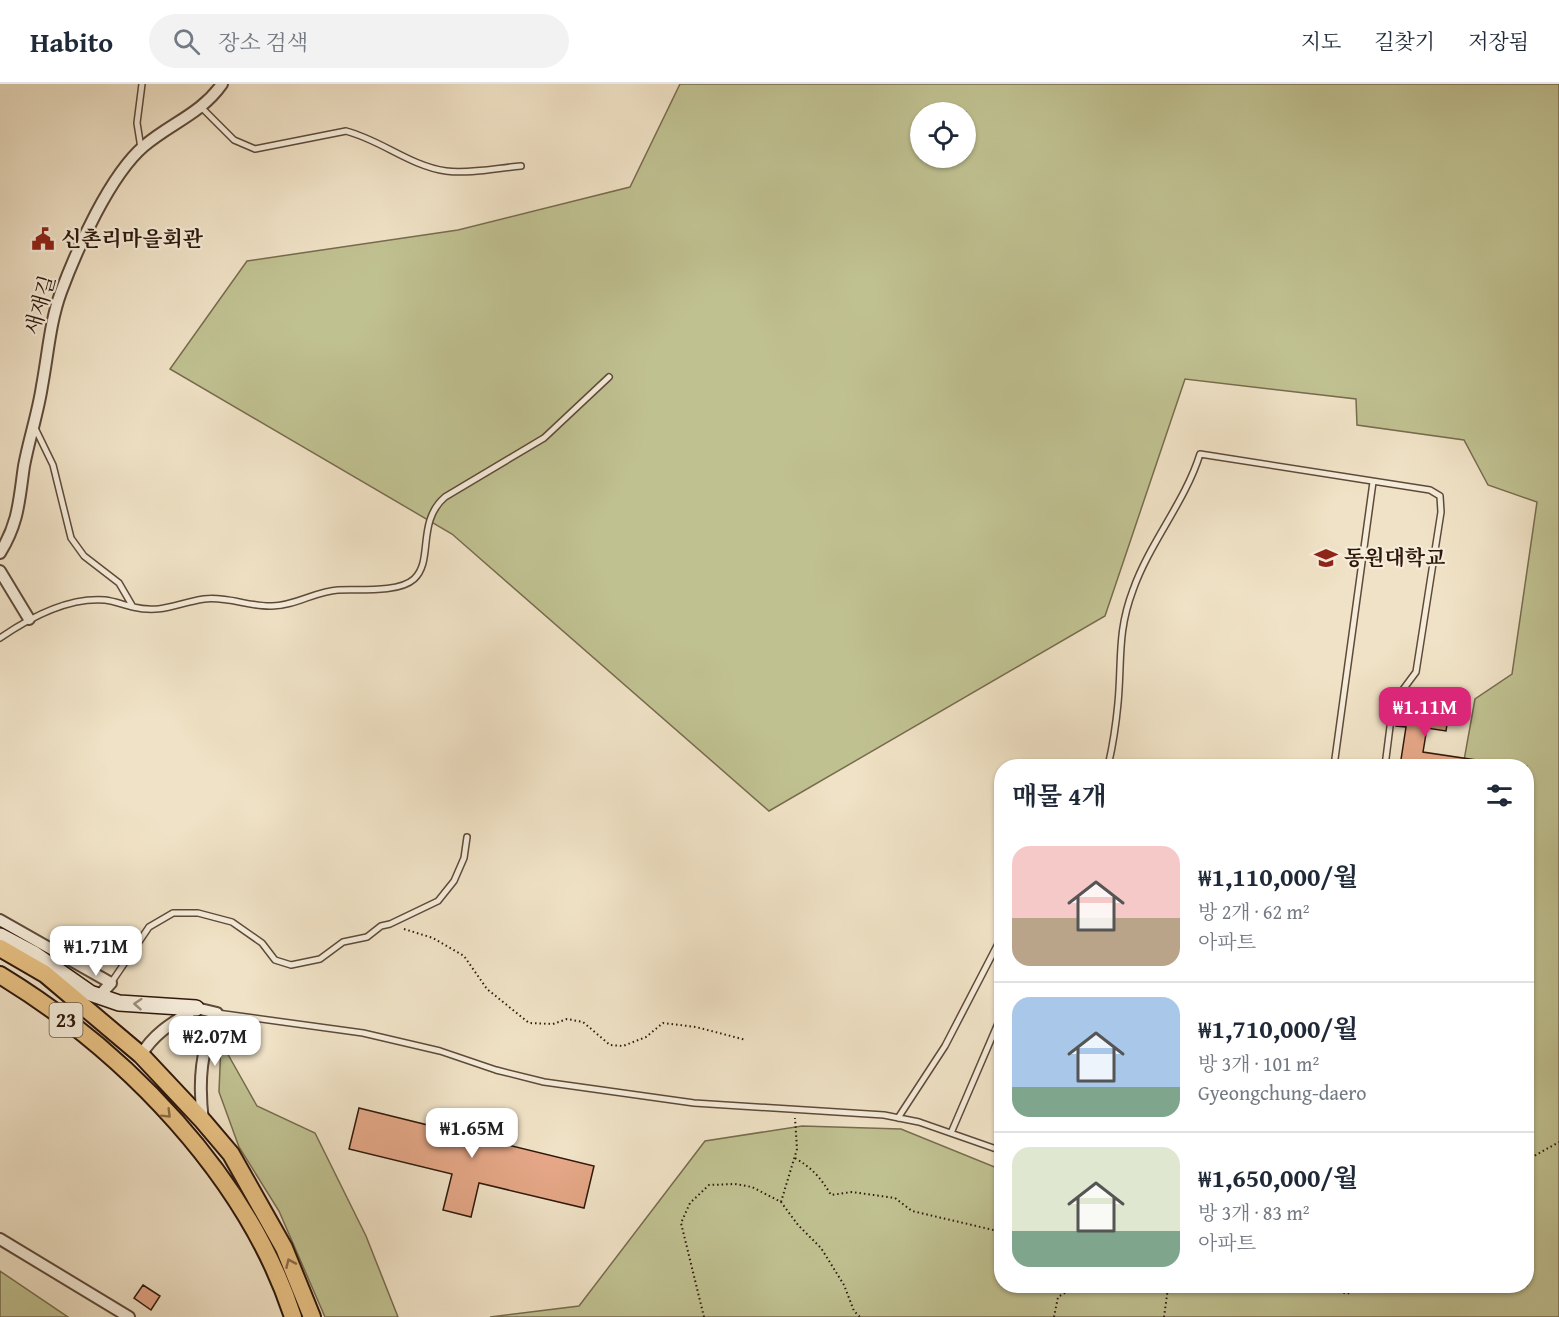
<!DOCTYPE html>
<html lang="ko">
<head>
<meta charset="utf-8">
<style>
	:root { --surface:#fff; --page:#f2f2f3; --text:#1f2937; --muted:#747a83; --line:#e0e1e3; --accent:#db2777 }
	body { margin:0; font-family:"Gentium Book Plus","Noto Serif KR",serif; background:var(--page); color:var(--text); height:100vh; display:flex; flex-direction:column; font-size:22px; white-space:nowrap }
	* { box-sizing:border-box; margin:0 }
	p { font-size:20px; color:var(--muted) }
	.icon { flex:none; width:33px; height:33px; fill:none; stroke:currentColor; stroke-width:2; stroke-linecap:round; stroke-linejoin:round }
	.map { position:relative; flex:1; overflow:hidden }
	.drawer { position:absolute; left:994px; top:675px; width:540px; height:534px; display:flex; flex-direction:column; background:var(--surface); border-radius:24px; box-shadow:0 2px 4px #0004 }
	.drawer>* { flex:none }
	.fabs { position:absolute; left:910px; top:18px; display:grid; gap:12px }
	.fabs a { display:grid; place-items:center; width:66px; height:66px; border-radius:50%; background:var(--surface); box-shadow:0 2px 4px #0004; font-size:30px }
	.price { position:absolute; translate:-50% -51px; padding:0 14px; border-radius:12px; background:#fff; color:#222; font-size:20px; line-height:39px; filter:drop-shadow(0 2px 3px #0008) }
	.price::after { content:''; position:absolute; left:50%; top:36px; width:18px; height:14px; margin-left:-9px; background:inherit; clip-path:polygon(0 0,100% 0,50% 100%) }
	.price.current { background:var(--accent); color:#fff }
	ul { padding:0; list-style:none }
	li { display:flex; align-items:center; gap:18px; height:150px; padding:0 18px }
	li+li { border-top:2px solid var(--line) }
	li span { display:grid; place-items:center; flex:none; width:168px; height:120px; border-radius:18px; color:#555 }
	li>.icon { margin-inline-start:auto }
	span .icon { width:72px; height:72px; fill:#fffc; stroke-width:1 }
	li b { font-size:26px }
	h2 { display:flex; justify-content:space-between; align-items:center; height:72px; padding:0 18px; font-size:26px }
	header { display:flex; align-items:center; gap:36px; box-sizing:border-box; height:84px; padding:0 30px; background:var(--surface); border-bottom:2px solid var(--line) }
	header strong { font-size:28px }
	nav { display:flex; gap:33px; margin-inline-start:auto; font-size:21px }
	.search { width:420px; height:54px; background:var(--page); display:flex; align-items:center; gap:15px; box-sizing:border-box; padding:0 21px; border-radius:33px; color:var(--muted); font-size:22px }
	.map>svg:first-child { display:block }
</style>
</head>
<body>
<header>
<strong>Habito</strong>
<div class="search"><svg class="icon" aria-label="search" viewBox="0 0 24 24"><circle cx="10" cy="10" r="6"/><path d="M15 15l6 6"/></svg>장소 검색</div>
<nav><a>지도</a><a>길찾기</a><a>저장됨</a></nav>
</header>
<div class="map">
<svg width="1559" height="1233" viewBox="0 0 1559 1233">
	<rect width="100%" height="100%" fill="#f0e2c6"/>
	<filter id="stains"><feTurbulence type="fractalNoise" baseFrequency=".00333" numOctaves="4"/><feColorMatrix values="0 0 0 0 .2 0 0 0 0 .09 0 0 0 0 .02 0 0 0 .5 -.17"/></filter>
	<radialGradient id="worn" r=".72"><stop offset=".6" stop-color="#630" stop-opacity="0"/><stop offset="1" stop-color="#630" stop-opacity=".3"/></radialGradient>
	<path fill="#c0c191" stroke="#776c4e" stroke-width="1.5" fill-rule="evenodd" d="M680 0H1559V1233H490L579 1222 705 1057 802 1042 901 1045 1002 1086V1202H1527V682H1463L1475 615 1512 590 1537 418 1488 401 1464 356 1357 341 1356 315 1185 295 1105 532 769 727 452 450 170 285 247 177 458 146 630 103ZM921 28H966V74H921Z
		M221 958 257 1022 315 1049 366 1152 398 1233H325L279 1127 239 1063 219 1008Z
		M0 1187 68 1233H0Z"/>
	<path fill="#e5a787" stroke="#2e180c" stroke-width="1.5" d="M1400 621 1449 628 1446 647 1427 644 1423 668 1476 676V682H1400L1406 643 1396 642Z
		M359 1024 444 1045 448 1029 508 1044 504 1060 594 1082 584 1124 479 1099 471 1133 443 1126 452 1090 349 1065Z
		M143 1201 160 1212 151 1226 134 1214Z"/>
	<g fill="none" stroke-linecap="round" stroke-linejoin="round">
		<g stroke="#5e4a3a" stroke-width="8">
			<path id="lane" d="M202 24 234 56 255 65 346 47C381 56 410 82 446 87 470 90 497 84 521 82
				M141 64 137 39 142 0
				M35 344 53 381 71 454 84 472 119 499 133 523C162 530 177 519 204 515 227 512 250 523 272 522 295 522 316 507 338 506 358 505 399 509 414 495 434 477 416 438 445 413L544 354 609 293
				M0 554C29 534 68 513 105 516 114 517 124 521 133 523
				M1108 682C1113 661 1116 640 1118 619 1122 576 1117 548 1133 506 1150 458 1185 418 1200 370L1430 406 1440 412 1441 428 1416 588 1393 619 1385 682
				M1334 682 1373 398
				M999 751 1002 755
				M111 899 149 843 173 829H198L232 838 262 859 275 876 291 881 320 875 343 858 367 853 381 842 390 840 438 817 454 797 464 774 467 753
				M217 929 363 949 440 967 496 986 544 998 694 1019 884 1031 919 1038 1002 1067
				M898 1034 945 962 1002 852
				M951 1049 1002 930"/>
		</g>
		<g stroke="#5e4a3a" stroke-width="14">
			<path id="street" d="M0 469C19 438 19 416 24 382 29 355 38 329 42 302 48 270 50 238 61 208 77 165 110 91 144 62 171 39 201 30 222 0
				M0 487 29 535
				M0 836 111 899 99 912
				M141 971C155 948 174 938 196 924L217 929C201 965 198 997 203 1037
				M0 1155 129 1233"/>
		</g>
		<g stroke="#2e180c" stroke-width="18">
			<path id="secondary" d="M0 852 34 870 90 909 119 919 196 924"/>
		</g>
		<g stroke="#2e180c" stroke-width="20">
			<path id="primary" d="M0 864 45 890 141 971 203 1037 231 1070 284 1164 312 1233
				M0 891C125 967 247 1092 293 1233"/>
		</g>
		<path stroke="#2e180c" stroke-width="2" stroke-dasharray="1.5 3" stroke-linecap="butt" d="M404 845 433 854 464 872 487 905 529 939 553 940 567 935 583 938 610 961 623 962 646 953 663 939 696 943 746 956
			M795 1074C812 1084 821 1094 831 1111L852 1108 895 1114 912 1127 1002 1148
			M1527 1076 1559 1058
			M781 1118 797 1065 795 1034
			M1322 1202 1347 1210 1363 1202
			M704 1233 681 1139 690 1119 709 1101 735 1100 752 1103 781 1118 798 1141 821 1164 844 1201 854 1227 860 1233
			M1054 1233 1058 1213 1077 1202
			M1164 1233 1168 1204 1166 1202"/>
		<use href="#lane" stroke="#f5ecda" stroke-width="5"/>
		<use href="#street" stroke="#f5ecda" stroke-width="10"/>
		<use href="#secondary" stroke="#f5ecda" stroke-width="15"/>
		<use href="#primary" stroke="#e8c183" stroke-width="16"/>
	</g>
	<defs><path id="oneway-chevron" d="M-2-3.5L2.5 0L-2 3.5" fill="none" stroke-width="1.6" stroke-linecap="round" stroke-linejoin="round" transform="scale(1.5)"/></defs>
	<use stroke="#9b8d7d" href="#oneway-chevron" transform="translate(138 920) rotate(-176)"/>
	<g stroke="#8b6c48">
		<use href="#oneway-chevron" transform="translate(167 1030) rotate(45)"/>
		<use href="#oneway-chevron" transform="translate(290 1179) rotate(-114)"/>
	</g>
	<defs>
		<g id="civic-bare" transform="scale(1.8)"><path d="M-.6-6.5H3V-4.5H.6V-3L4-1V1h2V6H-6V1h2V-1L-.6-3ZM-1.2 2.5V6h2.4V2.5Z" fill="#8f2418" stroke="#f5ecda" stroke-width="2.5" paint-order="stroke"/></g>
		<g id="university-bare" transform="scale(1.8)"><path d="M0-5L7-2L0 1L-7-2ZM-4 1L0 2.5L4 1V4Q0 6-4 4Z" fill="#8f2418" stroke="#f5ecda" stroke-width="2.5" paint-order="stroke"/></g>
	</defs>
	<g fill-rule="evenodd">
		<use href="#civic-bare" x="43" y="155"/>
		<use href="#university-bare" x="1326" y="474"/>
	</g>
	<g text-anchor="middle" stroke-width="4.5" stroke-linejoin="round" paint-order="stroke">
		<rect fill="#f5ecda" stroke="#6a584a" stroke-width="1.5" x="49.5" y="919" width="33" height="34" rx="4.5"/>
		<g font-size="20" font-weight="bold" fill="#2e180c">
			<text x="66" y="943">23</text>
		</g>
		<g font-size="21" font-weight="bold" fill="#2e180c" stroke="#f5ecda" text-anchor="start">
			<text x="61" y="162">신촌리마을회관</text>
			<text x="1344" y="481">동원대학교</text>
		</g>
		<g font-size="21" fill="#2e180c" stroke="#f5ecda">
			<text transform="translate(40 221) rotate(-74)" y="7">새재길</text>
		</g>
	</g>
	<rect width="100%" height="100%" filter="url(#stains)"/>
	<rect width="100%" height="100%" fill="url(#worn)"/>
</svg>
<div class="fabs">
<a><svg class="icon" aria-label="locate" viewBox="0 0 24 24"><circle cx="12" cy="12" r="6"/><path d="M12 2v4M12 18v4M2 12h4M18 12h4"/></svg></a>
</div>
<b class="price current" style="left:1425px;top:654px">₩1.11M</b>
<b class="price" style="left:96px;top:893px">₩1.71M</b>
<b class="price" style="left:215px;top:983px">₩2.07M</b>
<b class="price" style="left:472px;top:1075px">₩1.65M</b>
<section class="drawer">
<h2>매물 4개<svg class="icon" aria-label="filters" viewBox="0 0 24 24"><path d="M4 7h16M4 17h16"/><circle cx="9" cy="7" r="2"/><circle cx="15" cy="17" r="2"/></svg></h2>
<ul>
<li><span style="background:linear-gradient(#f6c9c9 60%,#b9a48a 0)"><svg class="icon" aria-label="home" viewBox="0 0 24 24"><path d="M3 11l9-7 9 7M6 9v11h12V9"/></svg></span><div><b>₩1,110,000/월</b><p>방 2개 · 62 m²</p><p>아파트</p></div></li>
<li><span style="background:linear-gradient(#a9c7e8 75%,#7fa58c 0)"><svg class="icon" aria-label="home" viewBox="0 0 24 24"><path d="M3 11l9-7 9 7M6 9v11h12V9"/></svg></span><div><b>₩1,710,000/월</b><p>방 3개 · 101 m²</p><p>Gyeongchung-daero</p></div></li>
<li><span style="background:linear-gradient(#dfe7d0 70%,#7fa58c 0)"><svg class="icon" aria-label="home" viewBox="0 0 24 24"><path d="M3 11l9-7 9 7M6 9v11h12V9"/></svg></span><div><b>₩1,650,000/월</b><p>방 3개 · 83 m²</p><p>아파트</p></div></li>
</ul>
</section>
</div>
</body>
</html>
